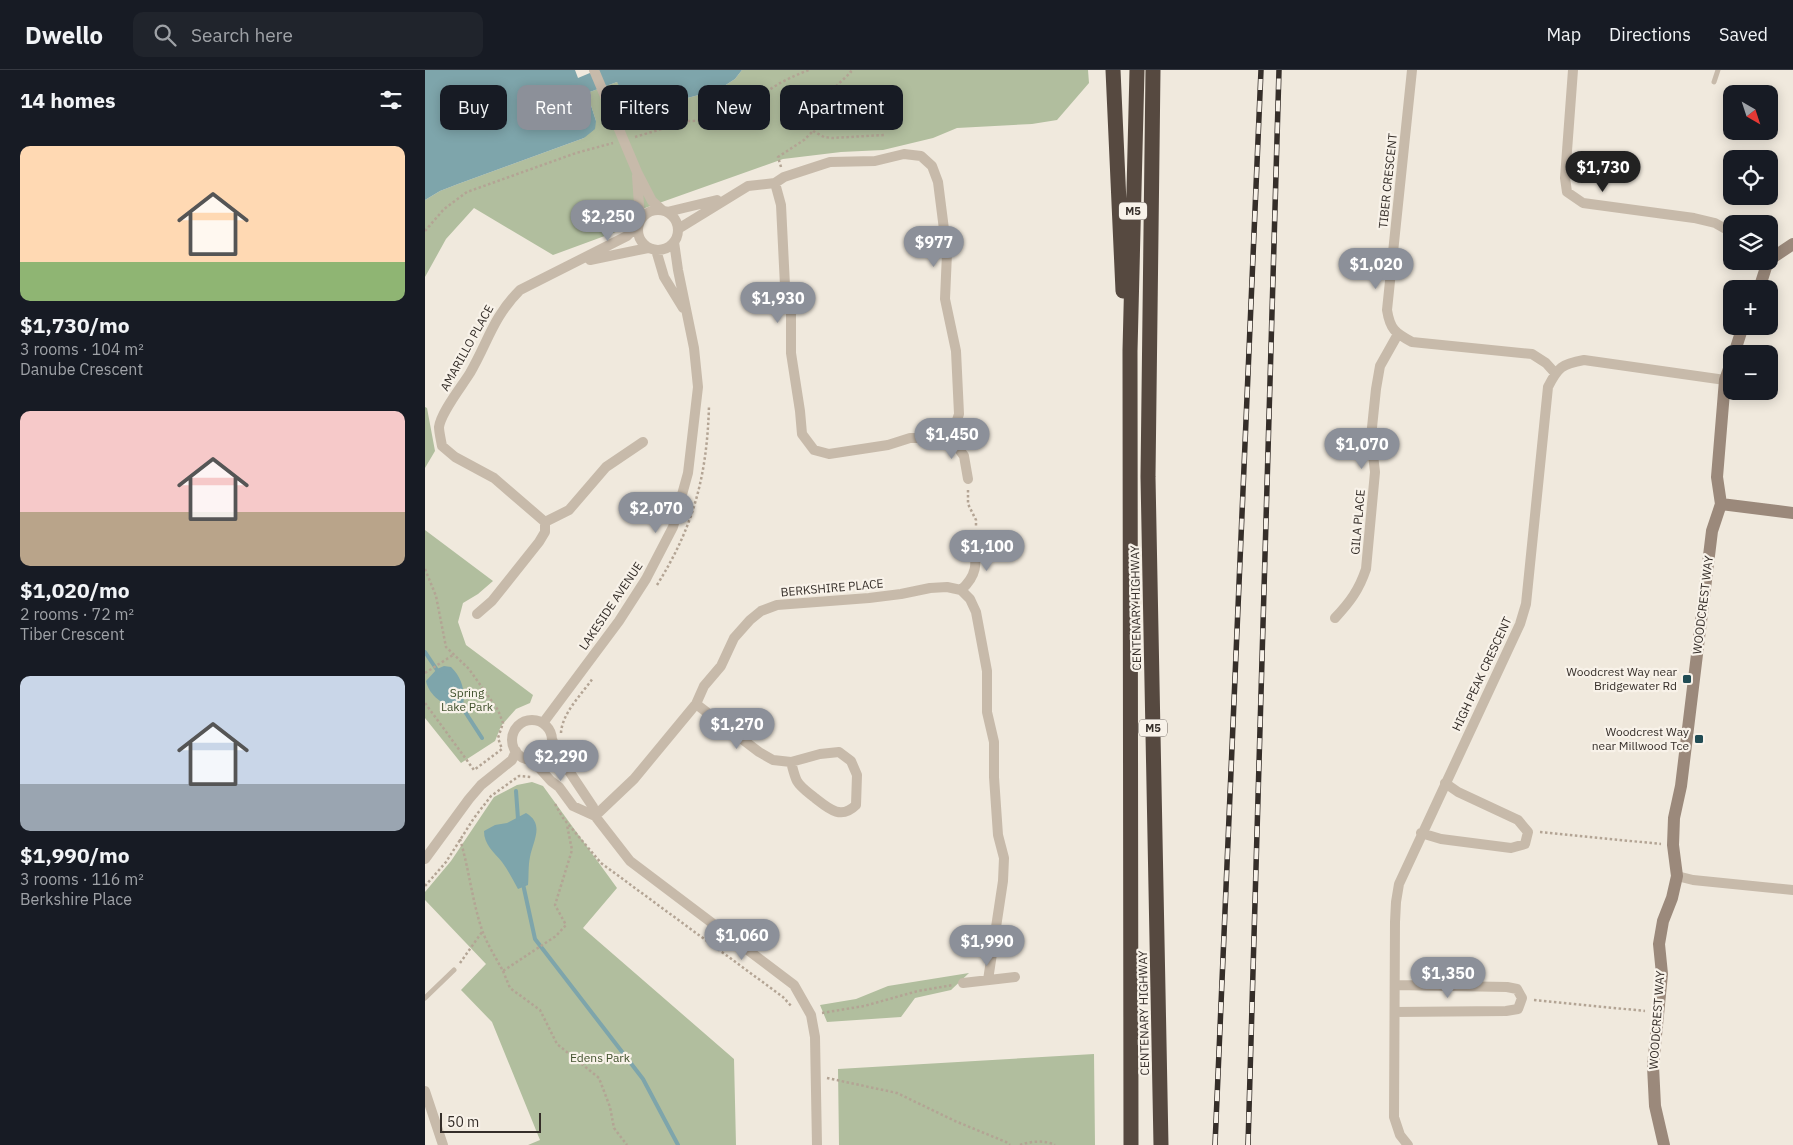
<!DOCTYPE html>
<html lang="en">
<head>
<meta charset="utf-8">
<style>
	:root { --surface:#171b24; --page:#20242c; --text:#f1f3f6; --muted:#9ea1a6; --line:#363941; --accent:#8c9099 }
	body { margin:0; font-family:"IBM Plex Sans",sans-serif; background:var(--page); color:var(--text); height:100vh; display:flex; flex-direction:column; font-size:19px; white-space:nowrap }
	* { box-sizing:border-box; margin:0 }
	p { font-size:16px; color:var(--muted) }
	.icon { flex:none; width:28px; height:28px; fill:none; stroke:currentColor; stroke-width:2; stroke-linecap:round; stroke-linejoin:round }
	.map { position:relative; flex:1; overflow:hidden }
	.drawer { display:flex; flex-direction:column; background:var(--surface); width:425px }
	.drawer>* { flex:none }
	.banner { position:absolute; left:15px; top:15px; width:475px; height:45px; display:flex; gap:10px }
	.needle { width:32px; rotate:141deg }
	.fabs { position:absolute; left:1298px; top:15px; display:grid; gap:10px }
	.fabs a { display:grid; place-items:center; width:55px; height:55px; border-radius:10px; background:var(--surface); box-shadow:0 2px 12px #0003; font-size:25px }
	.scale { position:absolute; left:15px; bottom:12px; width:101px; box-sizing:border-box; padding-left:5px; border:2px solid #352e29; border-top:0; font-size:14px; line-height:18px; white-space:nowrap; color:#352e29; -webkit-text-stroke:4px #f8f2e9; paint-order:stroke }
	.price { position:absolute; translate:-50% -42px; padding:0 11px; border-radius:18px; background:var(--accent); color:#fff; font-size:16px; line-height:32px; filter:drop-shadow(0 1px 2px #0008) }
	.price::after { content:''; position:absolute; left:50%; top:30px; width:15px; height:11px; margin-left:-8px; background:inherit; clip-path:polygon(0 0,100% 0,50% 100%) }
	.price.on { background:#222; color:#fff }
	ul { padding:0; list-style:none }
	li { display:grid; align-content:center; gap:10px; height:265px; padding:0 20px }
	li span { display:grid; place-items:center; height:155px; border-radius:10px; color:#555 }
	li>.icon { margin-inline-start:auto }
	span .icon { width:90px; height:90px; fill:#fffc; stroke-width:1 }
	li b { font-size:21px }
	h2 { display:flex; justify-content:space-between; align-items:center; height:60px; padding:0 20px; font-size:21px }
	.tag { padding:0 18px; border-radius:10px; background:var(--surface); box-shadow:0 2px 12px #0003; font-size:18px; line-height:45px }
	.tag.on { background:var(--accent); color:#fff }
	header { display:flex; align-items:center; gap:30px; box-sizing:border-box; height:70px; padding:0 25px; background:var(--surface); border-bottom:1px solid var(--line) }
	header strong { font-size:24px }
	nav { display:flex; gap:28px; margin-inline-start:auto; font-size:18px }
	.search { width:350px; height:45px; background:var(--page); display:flex; align-items:center; gap:12px; box-sizing:border-box; padding:0 18px; border-radius:10px; color:var(--muted); font-size:19px }
	main { display:flex; flex:1; min-height:0 }
	.map>svg:first-child { display:block }
</style>
</head>
<body>
<header>
<strong>Dwello</strong>
<div class="search"><svg class="icon" aria-label="search" viewBox="0 0 24 24"><circle cx="10" cy="10" r="6"/><path d="M15 15l6 6"/></svg>Search here</div>
<nav><a>Map</a><a>Directions</a><a>Saved</a></nav>
</header>
<main>
<section class="drawer">
<h2>14 homes<svg class="icon" aria-label="filters" viewBox="0 0 24 24"><path d="M4 7h16M4 17h16"/><circle cx="9" cy="7" r="2"/><circle cx="15" cy="17" r="2"/></svg></h2>
<ul>
<li><span style="background:linear-gradient(#ffd9b3 75%,#8fb573 0)"><svg class="icon" aria-label="home" viewBox="0 0 24 24"><path d="M3 11l9-7 9 7M6 9v11h12V9"/></svg></span><div><b>$1,730/mo</b><p>3 rooms · 104 m²</p><p>Danube Crescent</p></div></li>
<li><span style="background:linear-gradient(#f6c9c9 65%,#b9a48a 0)"><svg class="icon" aria-label="home" viewBox="0 0 24 24"><path d="M3 11l9-7 9 7M6 9v11h12V9"/></svg></span><div><b>$1,020/mo</b><p>2 rooms · 72 m²</p><p>Tiber Crescent</p></div></li>
<li><span style="background:linear-gradient(#c9d6e8 70%,#9aa5b1 0)"><svg class="icon" aria-label="home" viewBox="0 0 24 24"><path d="M3 11l9-7 9 7M6 9v11h12V9"/></svg></span><div><b>$1,990/mo</b><p>3 rooms · 116 m²</p><p>Berkshire Place</p></div></li>
</ul>
</section>
<div class="map">
<svg width="1368" height="1075" viewBox="0 0 1368 1075">
	<rect width="100%" height="100%" fill="#f0e9dd"/>
	<path fill="#b1be9e" d="M317 0H663L664 13 632 50 607 54 532 58 508 68 458 80 416 82 358 89 206 143 196 160 128 185 49 138 21 169 0 207V130L15 121 33 114 159 68 171 51 162 23 192 12 226 40 243 33 293 20 310 9Z
		M0 337 2 338 10 381 0 398Z
		M0 460 68 511 53 524 38 533 33 552 41 575 108 625 105 633 91 639 76 656 70 671 36 693 0 648Z
		M107 712 118 716 192 818 158 858 309 989 311 1075H103L115 1070 67 952 36 920 61 894 0 830V822L26 791 69 727 92 715Z
		M544 903 526 920 490 928 476 947 402 952 395 935 431 929 463 916Z
		M669 984 670 1075H414L413 999Z"/>
	<path fill="#7ea5ab" d="M0 0H150L153 8 172 0H317L310 9 293 20 243 33 226 40 208 42 192 12 162 23 171 51 170 59 159 68 33 114 15 121 0 130Z
		M19 596 26 597C38 609 40 621 38 638L33 640C19 635 4 626 1 611L12 599Z
		M101 743C120 754 108 771 105 787 103 796 104 806 103 815L93 819C88 810 83 800 77 792 69 782 59 775 59 761L70 755 82 753Z"/>
	<g fill="none" stroke-linecap="round" stroke-linejoin="round">
		<path stroke="#7ea5ab" stroke-width="4" d="M0 582 14 603
			M35 634 57 668
			M91 721 93 749
			M98 814 110 869 218 1009 253 1075"/>
		<path stroke="#b3a494" stroke-width="2.5" stroke-dasharray="2.5 2.5" stroke-linecap="butt" d="M388 61 399 67 407 68 459 65
			M210 67 263 51 311 50C319 45 324 38 330 31 345 17 365 7 384 0
			M356 97 353 87 379 70 388 61 404 23 426 2 424 0
			M0 161 19 139 42 122 151 83 188 73
			M543 420V434L551 450V458
			M0 499 11 526 21 577 44 599 73 640 78 653 73 668 77 679 49 700 0 633
			M232 515C269 456 282 405 284 336
			M0 603 28 585
			M136 663C137 643 157 624 168 608
			M130 734 138 748 176 793 358 927 367 937
			M1115 762 1236 774
			M35 769C44 799 47 830 57 860 62 874 71 888 78 901L131 866 141 855 130 835 147 780 142 755
			M0 816 21 792 49 748 66 726 94 706 106 707
			M35 893 57 862
			M78 901 85 918 115 940 132 974 174 1008 185 1037 189 1058 202 1075
			M1109 930 1220 941
			M397 943 439 936 493 921 528 915
			M402 1008 472 1023 530 1051 581 1072 585 1075
			M595 1075C606 1071 620 1070 630 1075"/>
		<path stroke="#c7baaa" stroke-width="5" d="M1289 12 1293 0
			M0 928 29 900"/>
		<path stroke="#c7baaa" stroke-width="10" d="M169 0 212 102 227 131 237 140
			M987 0 962 240C965 259 970 263 987 272L1107 284 1121 293 1130 303
			M1148 0 1140 108 1142 122 1158 133 1269 148 1290 153 1306 162
			M212 106 215 149
			M213 160a20 20 0 1 1 40 0a20 20 0 1 1-40 0Z
			M242 142 292 130
			M253 159 323 116 350 113 359 107 405 92 450 91 479 84 496 86 507 96 513 112 522 183 520 229 531 281 534 344 530 356 524 365 509 368H485L463 375 404 384 389 380 377 364 375 341 366 283V239L360 216 356 135 350 113
			M231 180 239 207 258 238
			M165 190 223 178
			M524 365 539 386 543 409
			M120 452 144 440 181 397 218 372
			M536 520C554 504 551 492 549 469
			M52 544 67 531 114 472 120 462V452L69 408 30 387 17 376C16 370 14 362 14 357 16 342 37 316 45 303 63 272 68 247 95 220L202 166 213 155
			M910 548C925 532 934 520 941 499L950 402 946 367 951 319 955 296 973 264
			M271 634 334 682 348 690 366 692 395 684 414 682 426 691 432 705 431 735C416 750 404 739 390 728 384 723 376 718 372 711 369 705 368 699 366 692
			M87 670a20 20 0 1 1 40 0a20 20 0 1 1-40 0Z
			M118 653 194 551 221 509 248 457 263 403 273 317 269 278 253 200 249 172
			M127 669 132 683 168 737 170 746 205 791 369 915 386 945 390 967 392 1075
			M107 690 126 711 134 717 148 736 170 746
			M170 746 209 709 271 634 279 616 296 596 309 568 325 550 336 541 352 535 444 528 476 524 505 518 522 517 536 520 545 529 551 542 562 601V642L569 672V707L573 765 579 788 578 811 563 910
			M996 763 1016 769 1086 778 1100 774 1103 762 1093 750 1033 722 1020 713
			M0 789 44 729 56 715 87 690 91 681
			M1252 806 1268 810 1368 820
			M538 913 590 907
			M970 942 1081 941 1093 939 1097 928 1092 919 1082 917 970 915
			M0 1021 18 1075
			M983 1075 975 1065 969 1047 970 852 971 832 974 814 1095 554 1101 534 1123 317C1133 297 1137 294 1159 290L1300 310"/>
		<path stroke="#9b897b" stroke-width="12" d="M1344 190 1368 174
			M1334 219 1343 191
			M1309 284 1318 256
			M1296 434 1368 443
			M1239 1075 1230 1036 1228 996 1237 904 1234 874 1238 851 1247 828 1252 806 1248 775 1249 748 1256 716 1287 461 1296 434 1292 407 1300 310 1306 293"/>
		<path stroke="#564940" stroke-width="15" d="M688 0 698 221
			M728 0 723 407 736 1075
			M706 1075 705 281 712 0"/>
		<g stroke="#352e29" stroke-width="5.5">
			<path id="rail" d="M790 1075 836 0
				M823 1075 854 0"/>
		</g>
		<use href="#rail" stroke="#f8f2e9" stroke-width="4" stroke-dasharray="11" stroke-linecap="butt"/>
	</g>
	<g fill="#214c54" stroke="#f8f2e9" stroke-width="2">
		<rect x="1257" y="604" width="10" height="10" rx="2.5"/>
		<rect x="1269" y="664" width="10" height="10" rx="2.5"/>
	</g>
	<g text-anchor="middle" stroke-width="4.5" stroke-linejoin="round" paint-order="stroke">
		<g fill="#f8f2e9" stroke="#706963" stroke-width="1">
			<rect x="694" y="132.5" width="28" height="17" rx="4"/>
			<rect x="714" y="649.5" width="28" height="17" rx="4"/>
		</g>
		<g font-size="11" font-weight="bold" fill="#352e29">
			<text x="708" y="145">M5</text>
			<text x="728" y="662">M5</text>
		</g>
		<g font-size="12" fill="#352e29" stroke="#f8f2e9">
			<text transform="translate(963 111) rotate(-84)" y="4">TIBER CRESCENT</text>
			<text transform="translate(42 278) rotate(-61)" y="4">AMARILLO PLACE</text>
			<text transform="translate(933 452) rotate(-85)" y="4">GILA PLACE</text>
			<text transform="translate(407 518) rotate(-5)" y="4">BERKSHIRE PLACE</text>
			<text transform="translate(1278 535) rotate(-83)" y="4">WOODCREST WAY</text>
			<text transform="translate(186 536) rotate(-56)" y="4">LAKESIDE AVENUE</text>
			<text transform="translate(711 538) rotate(-91)" y="4">CENTENARY HIGHWAY</text>
			<text transform="translate(1057 604) rotate(-65)" y="4">HIGH PEAK CRESCENT</text>
			<text transform="translate(719 943) rotate(-91)" y="4">CENTENARY HIGHWAY</text>
			<text transform="translate(1232 950) rotate(-86)" y="4">WOODCREST WAY</text>
		</g>
		<g font-size="12" fill="#352e29" stroke="#f8f2e9" text-anchor="end">
			<text x="1252" y="606">Woodcrest Way near<tspan x="1252" dy="14">Bridgewater Rd</tspan></text>
			<text x="1264" y="666">Woodcrest Way<tspan x="1264" dy="14">near Millwood Tce</tspan></text>
		</g>
		<g font-size="12" fill="#42522e" stroke="#f8f2e9">
			<text x="42" y="627">Spring<tspan x="42" dy="14">Lake Park</tspan></text>
			<text x="175" y="992">Edens Park</text>
		</g>
	</g>
</svg>
<div class="fabs">
<a><svg class="needle" viewBox="-14 -14 28 28"><path d="M0-13l5 13h-10z" fill="#e53935"/><path d="M0 13l5-13h-10z" fill="#9ea1a6"/></svg></a>
<a><svg class="icon" aria-label="locate" viewBox="0 0 24 24"><circle cx="12" cy="12" r="6"/><path d="M12 2v4M12 18v4M2 12h4M18 12h4"/></svg></a>
<a><svg class="icon" aria-label="layers" viewBox="0 0 24 24"><path d="M12 4l9 5-9 5-9-5zM3 14l9 5 9-5"/></svg></a>
<a>+</a>
<a>−</a>
</div>
<div class="scale">50 m</div>
<b class="price on" style="left:1178px;top:123px">$1,730</b>
<b class="price" style="left:183px;top:172px">$2,250</b>
<b class="price" style="left:509px;top:198px">$977</b>
<b class="price" style="left:951px;top:220px">$1,020</b>
<b class="price" style="left:353px;top:254px">$1,930</b>
<b class="price" style="left:527px;top:390px">$1,450</b>
<b class="price" style="left:937px;top:400px">$1,070</b>
<b class="price" style="left:231px;top:464px">$2,070</b>
<b class="price" style="left:562px;top:502px">$1,100</b>
<b class="price" style="left:312px;top:680px">$1,270</b>
<b class="price" style="left:136px;top:712px">$2,290</b>
<b class="price" style="left:317px;top:891px">$1,060</b>
<b class="price" style="left:562px;top:897px">$1,990</b>
<b class="price" style="left:1023px;top:929px">$1,350</b>
<div class="banner">
<a class="tag">Buy</a>
<a class="tag on">Rent</a>
<a class="tag">Filters</a>
<a class="tag">New</a>
<a class="tag">Apartment</a>
</div>
</div>
</main>
</body>
</html>
